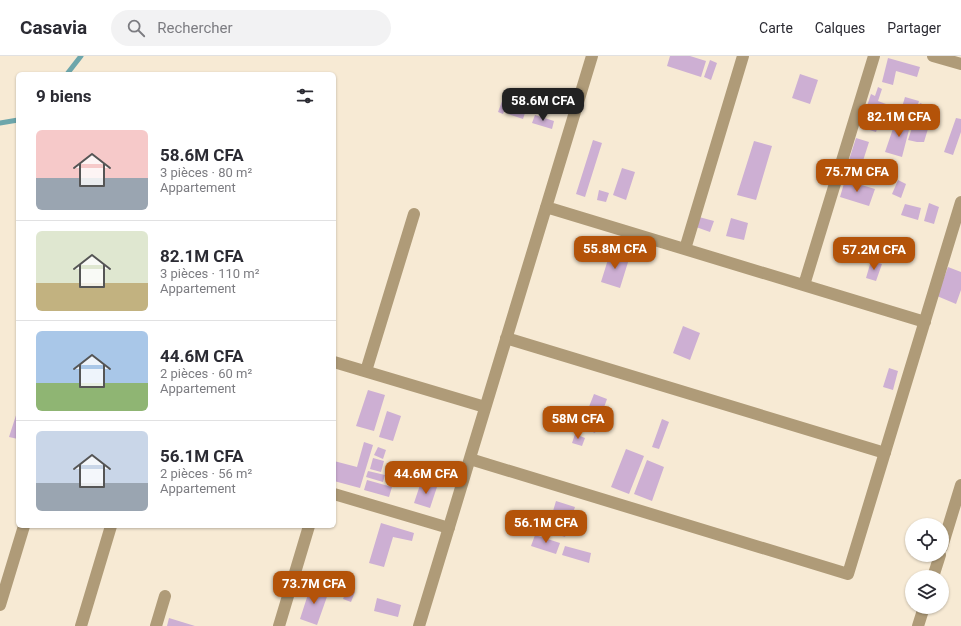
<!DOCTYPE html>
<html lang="fr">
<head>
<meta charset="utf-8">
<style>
	:root { --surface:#fff; --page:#f2f2f3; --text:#2b2b33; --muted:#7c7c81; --line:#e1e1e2; --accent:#b45309 }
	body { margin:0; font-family:Roboto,sans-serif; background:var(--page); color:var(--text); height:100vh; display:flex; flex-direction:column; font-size:15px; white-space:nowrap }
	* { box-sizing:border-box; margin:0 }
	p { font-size:13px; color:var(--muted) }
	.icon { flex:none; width:22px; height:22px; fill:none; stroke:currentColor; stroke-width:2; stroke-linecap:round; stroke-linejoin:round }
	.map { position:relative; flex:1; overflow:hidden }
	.sheet { position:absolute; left:16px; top:16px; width:320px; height:456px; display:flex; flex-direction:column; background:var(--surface); border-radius:6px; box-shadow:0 1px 3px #0004 }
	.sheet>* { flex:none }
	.tools { position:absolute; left:905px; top:462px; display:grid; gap:8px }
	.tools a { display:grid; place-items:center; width:44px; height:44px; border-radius:50%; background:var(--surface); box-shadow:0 1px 3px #0004; font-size:20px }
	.price { position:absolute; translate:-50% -34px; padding:0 9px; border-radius:8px; background:var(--accent); color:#fff; font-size:13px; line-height:26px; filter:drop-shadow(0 1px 2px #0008) }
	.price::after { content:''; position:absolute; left:50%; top:24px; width:12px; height:9px; margin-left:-6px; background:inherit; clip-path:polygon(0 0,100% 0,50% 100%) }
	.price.on { background:#222; color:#fff }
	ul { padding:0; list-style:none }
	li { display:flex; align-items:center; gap:12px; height:100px; padding:0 20px }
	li+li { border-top:1px solid var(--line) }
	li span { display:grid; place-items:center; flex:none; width:112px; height:80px; border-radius:6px; color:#555 }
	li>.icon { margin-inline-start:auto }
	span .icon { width:48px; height:48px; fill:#fffc; stroke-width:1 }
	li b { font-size:17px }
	h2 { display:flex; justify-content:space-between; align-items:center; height:48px; padding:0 20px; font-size:17px }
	header { display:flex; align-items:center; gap:24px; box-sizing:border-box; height:56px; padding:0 20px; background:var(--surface); border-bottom:1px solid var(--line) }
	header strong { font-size:19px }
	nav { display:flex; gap:22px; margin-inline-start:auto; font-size:14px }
	.search { width:280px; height:36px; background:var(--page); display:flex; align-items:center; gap:10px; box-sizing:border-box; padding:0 14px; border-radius:22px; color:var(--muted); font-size:15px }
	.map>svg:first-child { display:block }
</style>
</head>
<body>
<header>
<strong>Casavia</strong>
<div class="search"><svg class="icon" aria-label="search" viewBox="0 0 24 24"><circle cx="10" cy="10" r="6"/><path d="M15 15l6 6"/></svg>Rechercher</div>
<nav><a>Carte</a><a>Calques</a><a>Partager</a></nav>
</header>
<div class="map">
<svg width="961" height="570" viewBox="0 0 961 570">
	<rect width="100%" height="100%" fill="#f7ead4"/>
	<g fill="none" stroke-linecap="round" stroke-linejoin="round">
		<path stroke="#6da6ab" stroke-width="5" d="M67 18 81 0
			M0 67 18 64"/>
	</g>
	<path fill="#cdafd3" d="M670 0H690L706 5 701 21 667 10Z
		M888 2 920 11 917 21 896 15 893 29 882 26Z
		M710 4 717 7 711 24 704 21Z
		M800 18 818 24 810 48 792 42Z
		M878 31 882 33 878 45 886 48 876 76 860 71 871 38 875 40Z
		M504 40 509 42 503 58 498 56Z
		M514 40 529 45 523 63 508 58Z
		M905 41 919 45 913 65 899 61Z
		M920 47 934 53 924 86H917L908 84Z
		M535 59 554 65 552 73 532 67Z
		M897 61 911 66 902 101 885 96Z
		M956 62 961 63V76L953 99 944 96Z
		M856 82 869 86 862 108 849 104Z
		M593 84 602 87 585 141 576 138Z
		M754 85 772 90 756 144 737 139Z
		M622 112 635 116 626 144 613 139Z
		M845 124 875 133 869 150 840 141Z
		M898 124 906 128 901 142 892 138Z
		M599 134 609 137 606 146 597 144Z
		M929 147 939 151 934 168 924 165Z
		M905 148 921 152 918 164 901 159Z
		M699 161 714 165 710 176 696 171Z
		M731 162 748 167 744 184 726 180Z
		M610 197 629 203 620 232 601 226Z
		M871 205 882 208 876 225 866 222Z
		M948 211 961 216V234L956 248 937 240Z
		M683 270 700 277 690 304 673 297Z
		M889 312 898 315 893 334 883 331Z
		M368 334 385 339 374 375 356 370Z
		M594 338 607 343 595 377 581 371Z
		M18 353V383L9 381Z
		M387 355 401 360 393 385 379 381Z
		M662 363 669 366 659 393 652 391Z
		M575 378 585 382 582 390 572 387Z
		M364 386 373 389 360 432 334 425V405L357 411Z
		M378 391 386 394 383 403 374 399Z
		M626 393 644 400 629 438 611 431Z
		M373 402 384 405 381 416 370 413Z
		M647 404 664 411 652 445 634 438Z
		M368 415 385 419 383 426 366 421Z
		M367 424 392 431 389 441 364 434Z
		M421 426 437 431 430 452 414 447Z
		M556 445 575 451 565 481 547 475Z
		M381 467 414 477 412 485 393 481 384 511 369 507Z
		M535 479 560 487 556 498 531 490Z
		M565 490 591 497 589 507 562 499Z
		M311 529 329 535 317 569 300 563Z
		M347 533 355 536 351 546 343 543Z
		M377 542 401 549 398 561 374 555Z
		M169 562 195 570H167Z"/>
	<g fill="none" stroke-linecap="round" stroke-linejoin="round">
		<path stroke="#af9b78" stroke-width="12" d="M933 0 961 8
			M546 151 925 266
			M685 193 743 0
			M804 229 874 0
			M506 282 885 397
			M334 306 485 351
			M366 315 414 158
			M470 403 848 518 961 146
			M334 438 449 472
			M942 491 961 429
			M933 521 940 499
			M0 549 24 470
			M81 570 111 470
			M156 570 165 540
			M279 570 309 470
			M419 570 592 0
			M918 570 924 551"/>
	</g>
</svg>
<div class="tools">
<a><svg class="icon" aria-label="locate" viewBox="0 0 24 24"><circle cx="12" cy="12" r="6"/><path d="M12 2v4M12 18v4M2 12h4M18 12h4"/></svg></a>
<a><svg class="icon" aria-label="layers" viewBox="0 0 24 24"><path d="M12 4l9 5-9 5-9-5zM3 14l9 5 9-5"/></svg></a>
</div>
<b class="price on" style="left:543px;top:66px">58.6M CFA</b>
<b class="price" style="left:899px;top:82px">82.1M CFA</b>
<b class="price" style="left:857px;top:137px">75.7M CFA</b>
<b class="price" style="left:615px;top:214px">55.8M CFA</b>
<b class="price" style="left:874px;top:215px">57.2M CFA</b>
<b class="price" style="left:578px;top:384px">58M CFA</b>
<b class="price" style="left:426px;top:439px">44.6M CFA</b>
<b class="price" style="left:546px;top:488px">56.1M CFA</b>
<b class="price" style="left:314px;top:549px">73.7M CFA</b>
<section class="sheet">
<h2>9 biens<svg class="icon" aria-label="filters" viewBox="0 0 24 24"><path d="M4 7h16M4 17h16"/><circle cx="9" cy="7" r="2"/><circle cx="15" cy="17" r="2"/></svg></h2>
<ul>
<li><span style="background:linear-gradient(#f6c9c9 60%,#9aa5b1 0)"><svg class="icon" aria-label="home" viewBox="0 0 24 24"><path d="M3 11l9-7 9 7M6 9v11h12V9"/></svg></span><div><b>58.6M CFA</b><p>3 pièces · 80 m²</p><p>Appartement</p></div></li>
<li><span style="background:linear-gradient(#dfe7d0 65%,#c2b280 0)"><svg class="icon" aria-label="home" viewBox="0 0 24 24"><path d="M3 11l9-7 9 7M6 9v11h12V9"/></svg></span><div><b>82.1M CFA</b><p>3 pièces · 110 m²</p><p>Appartement</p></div></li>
<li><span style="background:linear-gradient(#a9c7e8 65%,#8fb573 0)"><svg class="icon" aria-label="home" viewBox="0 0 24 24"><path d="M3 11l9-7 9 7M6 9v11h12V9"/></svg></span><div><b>44.6M CFA</b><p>2 pièces · 60 m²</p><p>Appartement</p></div></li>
<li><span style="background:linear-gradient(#c9d6e8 65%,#9aa5b1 0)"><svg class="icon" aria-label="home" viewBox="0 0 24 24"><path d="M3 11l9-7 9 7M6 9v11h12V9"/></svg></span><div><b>56.1M CFA</b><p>2 pièces · 56 m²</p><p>Appartement</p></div></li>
</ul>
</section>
</div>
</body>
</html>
